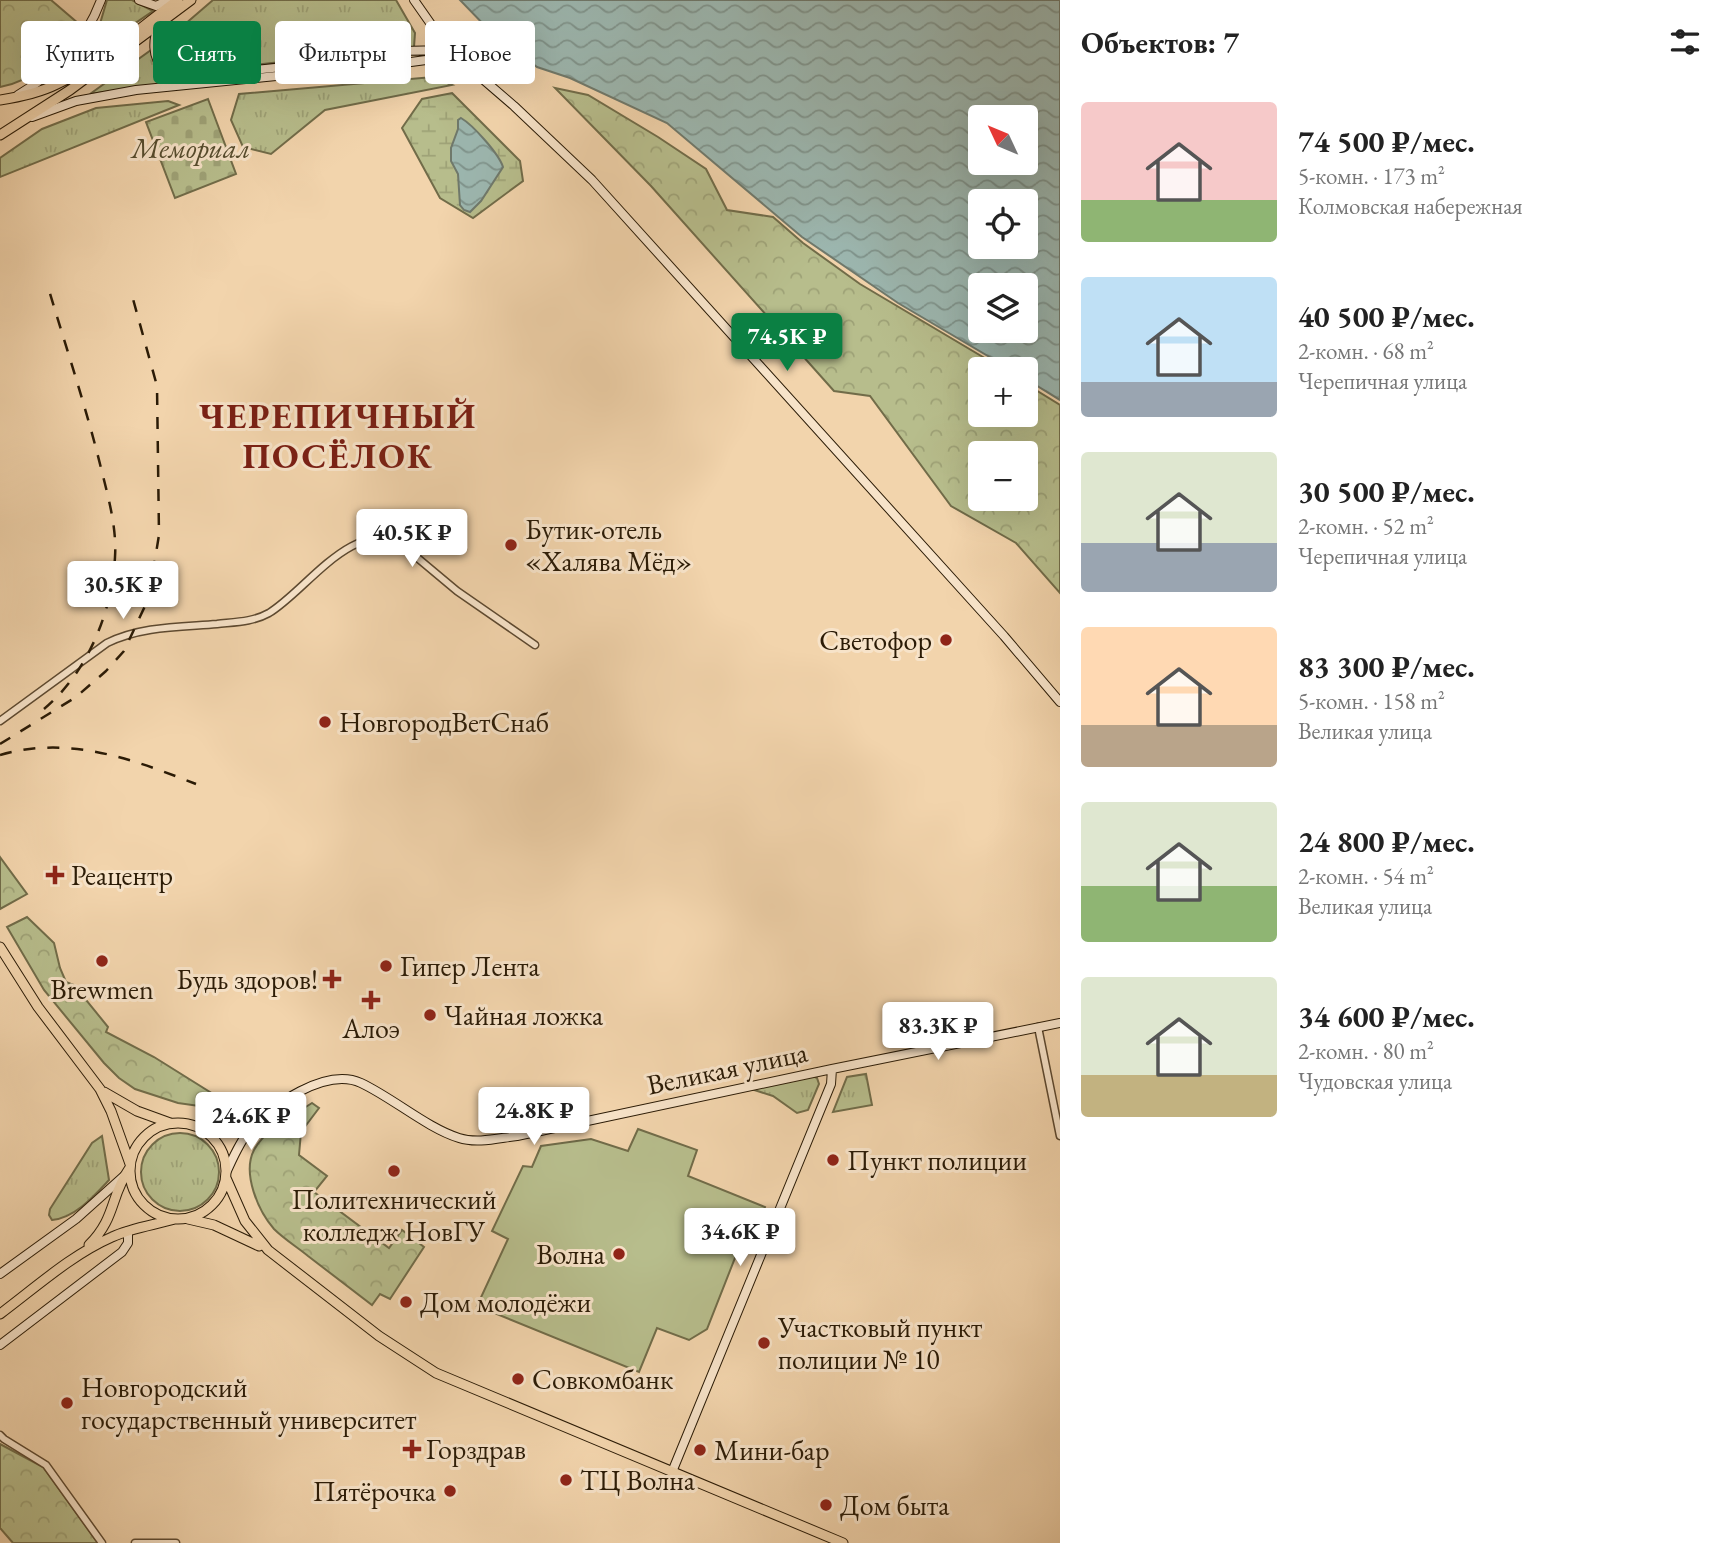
<!DOCTYPE html>
<html lang="ru">
<head>
<meta charset="utf-8">
<style>
	:root { --surface:#fff; --page:#f2f2f2; --text:#222; --muted:#767676; --accent:#0b8043 }
	body { margin:0; font-family:"EB Garamond",serif; background:var(--page); color:var(--text); height:100vh; display:flex; flex-direction:column; font-size:26px; white-space:nowrap }
	* { box-sizing:border-box; margin:0 }
	p { font-size:23px; color:var(--muted) }
	.icon { flex:none; width:38px; height:38px; fill:none; stroke:currentColor; stroke-width:2; stroke-linecap:round; stroke-linejoin:round }
	.map { position:relative; flex:1; overflow:hidden }
	.details { display:flex; flex-direction:column; background:var(--surface); width:665px }
	.details>* { flex:none }
	.top-card { position:absolute; left:21px; top:21px; width:665px; height:63px; display:flex; gap:14px }
	.needle { width:46px; rotate:314deg }
	.tools { position:absolute; left:968px; top:105px; display:grid; gap:14px }
	.tools a { display:grid; place-items:center; width:70px; height:70px; border-radius:7px; background:var(--surface); box-shadow:0 7px 28px #0002; font-size:35px }
	.price { position:absolute; translate:-50% -60px; padding:0 16px; border-radius:7px; background:#fff; color:#222; font-size:23px; line-height:46px; filter:drop-shadow(0 2px 4px #0008) }
	.price::after { content:''; position:absolute; left:50%; top:42px; width:21px; height:16px; margin-left:-10px; background:inherit; clip-path:polygon(0 0,100% 0,50% 100%) }
	.price.active { background:var(--accent); color:#fff }
	ul { padding:0; list-style:none }
	li { display:flex; align-items:center; gap:21px; height:175px; padding:0 21px }
	li span { display:grid; place-items:center; flex:none; width:196px; height:140px; border-radius:7px; color:#555 }
	li>.icon { margin-inline-start:auto }
	span .icon { width:84px; height:84px; fill:#fffc; stroke-width:1 }
	li b { font-size:30px }
	h2 { display:flex; justify-content:space-between; align-items:center; height:84px; padding:0 21px; font-size:30px }
	.tag { padding:0 24px; border-radius:7px; background:var(--surface); box-shadow:0 7px 28px #0002; font-size:24px; line-height:63px }
	.tag.active { background:var(--accent); color:#fff }
	main { display:flex; flex:1; min-height:0 }
	.map>svg:first-child { display:block }
</style>
</head>
<body>
<main>
<div class="map">
<svg width="1060" height="1543" viewBox="0 0 1060 1543">
	<defs>
		<pattern id="grass-tufts" width="24" height="20" patternUnits="userSpaceOnUse" patternTransform="scale(1.75)"><rect width="24" height="20" fill="#b7bd8c"/><path d="M3 7l-1-3M5 7V3M7 7l1-3M15 17l-1-3M17 17v-4M19 17l1-3" fill="none" stroke="#9ea277"/></pattern>
		<pattern id="forest-crowns" width="20" height="18" patternUnits="userSpaceOnUse" patternTransform="scale(1.75)"><rect width="20" height="18" fill="#b7bd8c"/><path d="M2 6a3 3 0 1 1 6 0M12 15a3 3 0 1 1 6 0" fill="none" stroke="#9ea277"/></pattern>
		<pattern id="wetland-marsh" width="20" height="14" patternUnits="userSpaceOnUse" patternTransform="scale(1.75)"><rect width="20" height="14" fill="#b7bd8c"/><path d="M1 5h8M5 5V1M11 12h8M15 12V8" fill="none" stroke="#9ea277"/></pattern>
		<pattern id="cemetery-stones" width="16" height="16" patternUnits="userSpaceOnUse" patternTransform="scale(1.75)"><rect width="16" height="16" fill="#b7bd8c"/><path d="M2 7V4a2 2 0 0 1 4 0v3zM10 15v-3a2 2 0 0 1 4 0v3z" fill="#9ea277"/></pattern>
		<pattern id="water-waves" width="16" height="10" patternUnits="userSpaceOnUse" patternTransform="scale(1.75)"><rect width="16" height="10" fill="#9cb7b0"/><path d="M0 5q4-4 8 0t8 0" fill="none" stroke="#7f948d"/></pattern>
	</defs>
	<rect width="100%" height="100%" fill="#f2d4ac"/>
	<filter id="stains"><feTurbulence type="fractalNoise" baseFrequency=".00286" numOctaves="4"/><feColorMatrix values="0 0 0 0 .2 0 0 0 0 .09 0 0 0 0 .02 0 0 0 .5 -.17"/></filter>
	<radialGradient id="worn" r=".72"><stop offset=".6" stop-color="#630" stop-opacity="0"/><stop offset="1" stop-color="#630" stop-opacity=".3"/></radialGradient>
	<path fill="url(#grass-tufts)" stroke="#716c49" stroke-width="2" d="M107 0H132L153 11 72 66 99 27Z
		M213 0H396L415 33 414 47 211 70H181L168 66 160 51 163 43Z
		M151 50 162 73 179 82 90 94Z
		M433 77 452 85 325 110 271 154 243 147 231 120 239 94Z
		M168 101 179 105 0 177V158L42 129 96 108Z
		M866 1074 872 1105 833 1112 847 1077Z
		M813 1076 817 1078 819 1084 808 1110 797 1113 773 1096 751 1089Z
		M141 1172a39 39 0 1 1 78 0a39 39 0 1 1-78 0Z
		M102 1136 109 1180C94 1196 75 1218 52 1220L49 1215 50 1209 92 1143Z"/>
	<path fill="url(#forest-crowns)" stroke="#716c49" stroke-width="2" fill-rule="evenodd" d="M0 0H51L79 24C60 55 37 80 0 87Z
		M555 88 588 95 658 137 706 169 727 210 773 217 803 243 860 284 1003 369H980V415H1026V384L1060 405V593L1016 543 951 506 870 396 834 391 651 186ZM1026 453V499H980V453Z
		M0 857 27 894 0 909Z
		M27 917 54 943 60 968 66 982 74 985 108 1027 106 1032 154 1057 221 1099 213 1108 178 1103 135 1089 119 1078 104 1063 44 990 7 927Z
		M312 1103 319 1108 301 1132 299 1155 327 1176 314 1192 389 1248 402 1230 424 1247 390 1299 380 1294 372 1305C350 1288 329 1272 308 1256 297 1247 284 1239 274 1229 258 1211 242 1173 254 1150 266 1128 292 1116 312 1103Z
		M0 1444 43 1467 98 1543H13L0 1528Z"/>
	<path fill="url(#wetland-marsh)" stroke="#716c49" stroke-width="2" d="M452 93 520 161 523 181 473 218 440 198 402 128 422 99Z"/>
	<path fill="url(#cemetery-stones)" stroke="#716c49" stroke-width="2" d="M208 99 236 174 175 198 146 122Z"/>
	<path fill="#b7bd8c" stroke="#716c49" stroke-width="2" d="M638 1129 697 1150 688 1176 765 1207 756 1231 746 1230 707 1329 689 1340 657 1328 639 1372 477 1306 508 1239 492 1231 523 1166 532 1167 541 1146 591 1139 628 1151Z"/>
	<path fill="url(#water-waves)" stroke="#6f796c" stroke-width="2" fill-rule="evenodd" d="M460 0H1060V400L1026 379V369H1010L898 303 802 237 667 123 570 78 537 67 489 30ZM980 117H1026V163H980ZM980 201H1026V247H980ZM980 285H1026V331H980Z
		M461 118C473 125 499 154 503 167L481 201 470 212 464 210 460 205 458 174 451 161V148L458 129V120Z"/>
	<g fill="none" stroke-linecap="round" stroke-linejoin="round">
		<g stroke="#5d4930" stroke-width="9">
			<path id="street" d="M0 721 107 643C141 626 181 627 217 624 235 622 253 622 269 613 306 591 354 516 402 545L457 591 535 645
				M1038 1027 1060 1136
				M0 1435 4 1439 46 1465 102 1543
				M135 1543H176"/>
		</g>
		<g stroke="#2b1b06" stroke-width="10">
			<path id="secondary" d="M139 0 156 6 169 0
				M414 0 449 50 514 106 592 180 1004 636 1060 702
				M159 24C153 38 151 58 164 68 185 85 369 55 405 51 417 50 430 51 443 50
				M18 95C57 72 85 43 101 0
				M32 117 76 101 136 90 396 64 426 60 449 50
				M201 1130H224L256 1121
				M226 1173C233 1158 239 1143 249 1131 271 1105 326 1067 361 1083 393 1098 427 1128 459 1138 477 1144 499 1138 517 1136L832 1069 1060 1023
				M0 1274 76 1219 124 1176
				M0 1345 122 1252 128 1243V1231
				M672 1472 831 1084 832 1069"/>
		</g>
		<g stroke="#2b1b06" stroke-width="11">
			<path id="primary" d="M0 100C20 97 39 93 57 84 101 63 139 28 178 0
				M0 135 70 90 191 0
				M0 947 38 1007 100 1089 111 1111 130 1164
				M104 1092 137 1111 170 1123
				M130 1171a48 48 0 1 1 96 0a48 48 0 1 1-96 0Z
				M226 1178 245 1221 268 1250 379 1336 436 1373 843 1543
				M188 1219 214 1225 259 1246
				M89 1245C116 1218 110 1197 129 1169
				M0 1314C35 1288 71 1255 112 1237 131 1228 154 1225 175 1219"/>
		</g>
		<use href="#street" stroke="#f7e3c9" stroke-width="6"/>
		<use href="#secondary" stroke="#f7e3c9" stroke-width="8"/>
		<use href="#primary" stroke="#f2d4ac" stroke-width="9"/>
		<path stroke="#2b1b06" stroke-width="2.5" stroke-dasharray="12 12" stroke-linecap="butt" d="M44 709C87 673 112 613 115 557 117 528 108 496 101 468 86 407 66 347 48 287
			M0 744 76 697 106 671 124 651 145 606 151 584 159 535 157 386 133 299
			M0 755C69 735 132 759 196 784"/>
	</g>
	<g fill="#8f2418" stroke="#f7e3c9" stroke-width="2.5">
		<circle cx="511" cy="545" r="7"/>
		<circle cx="946" cy="640" r="7"/>
		<circle cx="325" cy="722" r="7"/>
		<path d="M51.5 864.5h7v7h7v7h-7v7h-7v-7h-7v-7h7z"/>
		<circle cx="102" cy="961" r="7"/>
		<circle cx="386" cy="966" r="7"/>
		<path d="M328.5 968.5h7v7h7v7h-7v7h-7v-7h-7v-7h7z"/>
		<path d="M367.5 989.5h7v7h7v7h-7v7h-7v-7h-7v-7h7z"/>
		<circle cx="430" cy="1015" r="7"/>
		<circle cx="833" cy="1160" r="7"/>
		<circle cx="394" cy="1171" r="7"/>
		<circle cx="619" cy="1254" r="7"/>
		<circle cx="406" cy="1302" r="7"/>
		<circle cx="764" cy="1343" r="7"/>
		<circle cx="518" cy="1379" r="7"/>
		<circle cx="67" cy="1403" r="7"/>
		<path d="M408.5 1438.5h7v7h7v7h-7v7h-7v-7h-7v-7h7z"/>
		<circle cx="700" cy="1450" r="7"/>
		<circle cx="566" cy="1480" r="7"/>
		<circle cx="450" cy="1491" r="7"/>
		<circle cx="826" cy="1505" r="7"/>
	</g>
	<g text-anchor="middle" stroke-width="6" stroke-linejoin="round" paint-order="stroke">
		<g font-size="28" font-style="italic" fill="#554c2e" stroke="#f7e3c9">
			<text x="191" y="158">Мемориал</text>
		</g>
		<g font-size="28" fill="#2b1b06" stroke="#f7e3c9" text-anchor="start">
			<text x="525" y="539">Бутик-отель<tspan x="525" dy="32">«Халява Мёд»</tspan></text>
			<text x="932" y="650" text-anchor="end">Светофор</text>
			<text x="339" y="732">НовгородВетСнаб</text>
			<text x="71" y="885">Реацентр</text>
			<text x="400" y="976">Гипер Лента</text>
			<text x="318" y="989" text-anchor="end">Будь здоров!</text>
			<text x="102" y="999" text-anchor="middle">Brewmen</text>
			<text x="444" y="1025">Чайная ложка</text>
			<text x="371" y="1038" text-anchor="middle">Алоэ</text>
			<text x="847" y="1170">Пункт полиции</text>
			<text x="394" y="1209" text-anchor="middle">Политехнический<tspan x="394" dy="32">колледж НовГУ</tspan></text>
			<text x="605" y="1264" text-anchor="end">Волна</text>
			<text x="420" y="1312">Дом молодёжи</text>
			<text x="778" y="1337">Участковый пункт<tspan x="778" dy="32">полиции № 10</tspan></text>
			<text x="532" y="1389">Совкомбанк</text>
			<text x="81" y="1397">Новгородский<tspan x="81" dy="32">государственный университет</tspan></text>
			<text x="426" y="1459">Горздрав</text>
			<text x="714" y="1460">Мини-бар</text>
			<text x="580" y="1490">ТЦ Волна</text>
			<text x="436" y="1501" text-anchor="end">Пятёрочка</text>
			<text x="840" y="1515">Дом быта</text>
		</g>
		<g font-size="28" fill="#2b1b06" stroke="#f7e3c9">
			<text transform="translate(727 1068) rotate(-12)" y="10">Великая улица</text>
		</g>
		<g font-size="35" font-weight="bold" letter-spacing="2" fill="#7a1f14" stroke="#f7e3c9">
			<text x="338" y="428">ЧЕРЕПИЧНЫЙ<tspan x="338" dy="40">ПОСЁЛОК</tspan></text>
		</g>
	</g>
	<rect width="100%" height="100%" filter="url(#stains)"/>
	<rect width="100%" height="100%" fill="url(#worn)"/>
</svg>
<div class="tools">
<a><svg class="needle" viewBox="-14 -14 28 28"><path d="M0-13l5 13h-10z" fill="#e53935"/><path d="M0 13l5-13h-10z" fill="#767676"/></svg></a>
<a><svg class="icon" aria-label="locate" viewBox="0 0 24 24"><circle cx="12" cy="12" r="6"/><path d="M12 2v4M12 18v4M2 12h4M18 12h4"/></svg></a>
<a><svg class="icon" aria-label="layers" viewBox="0 0 24 24"><path d="M12 4l9 5-9 5-9-5zM3 14l9 5 9-5"/></svg></a>
<a>+</a>
<a>−</a>
</div>
<b class="price active" style="left:787px;top:373px">74.5K ₽</b>
<b class="price" style="left:412px;top:569px">40.5K ₽</b>
<b class="price" style="left:123px;top:621px">30.5K ₽</b>
<b class="price" style="left:938px;top:1062px">83.3K ₽</b>
<b class="price" style="left:534px;top:1147px">24.8K ₽</b>
<b class="price" style="left:251px;top:1152px">24.6K ₽</b>
<b class="price" style="left:740px;top:1268px">34.6K ₽</b>
<div class="top-card">
<a class="tag">Купить</a>
<a class="tag active">Снять</a>
<a class="tag">Фильтры</a>
<a class="tag">Новое</a>
</div>
</div>
<section class="details">
<h2>Объектов: 7<svg class="icon" aria-label="filters" viewBox="0 0 24 24"><path d="M4 7h16M4 17h16"/><circle cx="9" cy="7" r="2"/><circle cx="15" cy="17" r="2"/></svg></h2>
<ul>
<li><span style="background:linear-gradient(#f6c9c9 70%,#8fb573 0)"><svg class="icon" aria-label="home" viewBox="0 0 24 24"><path d="M3 11l9-7 9 7M6 9v11h12V9"/></svg></span><div><b>74 500 ₽/мес.</b><p>5-комн. · 173 m²</p><p>Колмовская набережная</p></div></li>
<li><span style="background:linear-gradient(#bfe0f5 75%,#9aa5b1 0)"><svg class="icon" aria-label="home" viewBox="0 0 24 24"><path d="M3 11l9-7 9 7M6 9v11h12V9"/></svg></span><div><b>40 500 ₽/мес.</b><p>2-комн. · 68 m²</p><p>Черепичная улица</p></div></li>
<li><span style="background:linear-gradient(#dfe7d0 65%,#9aa5b1 0)"><svg class="icon" aria-label="home" viewBox="0 0 24 24"><path d="M3 11l9-7 9 7M6 9v11h12V9"/></svg></span><div><b>30 500 ₽/мес.</b><p>2-комн. · 52 m²</p><p>Черепичная улица</p></div></li>
<li><span style="background:linear-gradient(#ffd9b3 70%,#b9a48a 0)"><svg class="icon" aria-label="home" viewBox="0 0 24 24"><path d="M3 11l9-7 9 7M6 9v11h12V9"/></svg></span><div><b>83 300 ₽/мес.</b><p>5-комн. · 158 m²</p><p>Великая улица</p></div></li>
<li><span style="background:linear-gradient(#dfe7d0 60%,#8fb573 0)"><svg class="icon" aria-label="home" viewBox="0 0 24 24"><path d="M3 11l9-7 9 7M6 9v11h12V9"/></svg></span><div><b>24 800 ₽/мес.</b><p>2-комн. · 54 m²</p><p>Великая улица</p></div></li>
<li><span style="background:linear-gradient(#dfe7d0 70%,#c2b280 0)"><svg class="icon" aria-label="home" viewBox="0 0 24 24"><path d="M3 11l9-7 9 7M6 9v11h12V9"/></svg></span><div><b>34 600 ₽/мес.</b><p>2-комн. · 80 m²</p><p>Чудовская улица</p></div></li>
</ul>
</section>
</main>
</body>
</html>
